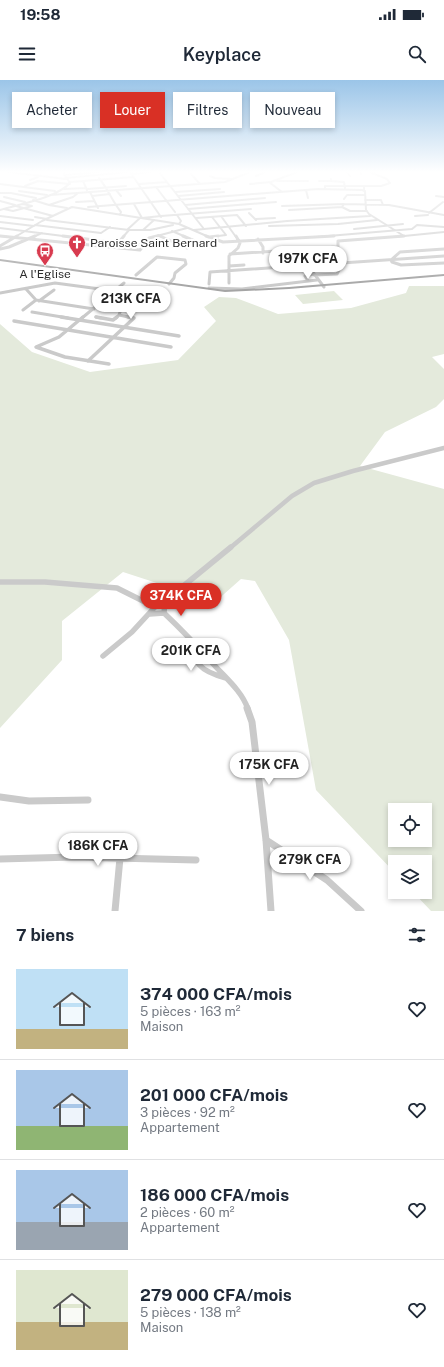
<!DOCTYPE html>
<html lang="fr">
<head>
<meta charset="utf-8">
<style>
	:root { --surface:#fff; --page:#f2f2f3; --text:#1f2937; --muted:#747a83; --line:#e0e1e3; --accent:#d93025 }
	body { margin:0; font-family:"Public Sans",sans-serif; background:var(--page); color:var(--text); height:100vh; display:flex; flex-direction:column; font-size:15px; white-space:nowrap }
	* { box-sizing:border-box; margin:0 }
	p { font-size:13px; color:var(--muted) }
	.icon { flex:none; width:22px; height:22px; fill:none; stroke:currentColor; stroke-width:2; stroke-linecap:round; stroke-linejoin:round }
	.map { position:relative; height:831px; overflow:hidden }
	.side { display:flex; flex-direction:column; background:var(--surface); flex:1 }
	.side>* { flex:none }
	.top-card { position:absolute; left:12px; top:12px; width:420px; height:36px; display:flex; gap:8px }
	.fabs { position:absolute; left:388px; top:723px; display:grid; gap:8px }
	.fabs a { display:grid; place-items:center; width:44px; height:44px; border-radius:0px; background:var(--surface); box-shadow:0 2px 6px #0003; font-size:20px }
	.price { position:absolute; translate:-50% -34px; padding:0 9px; border-radius:14px; background:#fff; color:#222; font-size:13px; line-height:26px; filter:drop-shadow(0 1px 2px #0008) }
	.price::after { content:''; position:absolute; left:50%; top:24px; width:12px; height:9px; margin-left:-6px; background:inherit; clip-path:polygon(0 0,100% 0,50% 100%) }
	.price.selected { background:var(--accent); color:#fff }
	ul { padding:0; list-style:none }
	li { display:flex; align-items:center; gap:12px; height:100px; padding:0 16px }
	li+li { border-top:1px solid var(--line) }
	li span { display:grid; place-items:center; flex:none; width:112px; height:80px; border-radius:0px; color:#555 }
	li>.icon { margin-inline-start:auto }
	span .icon { width:48px; height:48px; fill:#fffc; stroke-width:1 }
	li b { font-size:17px }
	h2 { display:flex; justify-content:space-between; align-items:center; height:48px; padding:0 16px; font-size:17px }
	.tag { padding:0 14px; border-radius:0px; background:var(--surface); box-shadow:0 2px 6px #0003; font-size:14px; line-height:36px }
	.tag.selected { background:var(--accent); color:#fff }
	.status { display:flex; justify-content:space-between; align-items:center; height:28px; padding:0 20px; background:var(--surface); direction:ltr }
	.status svg { height:11px; fill:currentColor }
	header { display:flex; justify-content:space-between; align-items:center; height:52px; padding:0 16px; background:var(--surface); font-size:18px; font-weight:600 }
	.map>svg:first-child { display:block }
</style>
</head>
<body>
<div class="status"><b>19:58</b><svg viewBox="0 0 49 12"><path d="M0 12V9h3v3zM5 12V6h3v6zM10 12V3h3v9zM15 12V0h3v12zM26 1h20v11H26zM47 4h2v5h-2z"/></svg></div>
<header><svg class="icon" aria-label="menu" viewBox="0 0 24 24"><path d="M4 6h16M4 12h16M4 18h16"/></svg>Keyplace<svg class="icon" aria-label="search" viewBox="0 0 24 24"><circle cx="10" cy="10" r="6"/><path d="M15 15l6 6"/></svg></header>
<div class="map">
<svg width="444" height="831" viewBox="0 0 444 831">
	<rect width="100%" height="100%" fill="#fff"/>
	<path fill="#e4eadc" fill-rule="evenodd" d="M409 206H444V274L432 277 444 289V319L436 327 385 352 360 386 444 409V831H431L413 812H425V782H395V793L316 710 289 560 255 501 241 499 215 522 123 492 62 541V580L0 648V244L32 272 90 292 178 280 216 241 204 227 219 217 236 218 278 234 351 228 406 213ZM395 730H425V760H395Z
		M334 211 343 220 303 224 295 215Z"/>
	<g fill="none" stroke-linecap="round" stroke-linejoin="round">
		<path stroke="#cacaca" stroke-width="2" d="M9 92 66 99
			M130 92 161 137
			M159 92 204 149 194 150
			M347 92 350 96
			M360 92 361 94
			M131 94 151 92
			M191 94 200 104
			M64 95 99 92
			M210 96 215 98 232 99
			M256 96 265 92
			M65 98 127 92
			M99 98C108 109 112 121 121 132L120 135
			M30 100 38 97
			M83 101 133 97
			M277 101H308
			M319 101H331V99
			M331 101 344 102 345 108
			M69 102 83 101 87 110
			M269 102 282 112
			M0 104 55 111
			M139 104 167 102
			M250 104 271 102 297 92
			M25 106 38 101 70 104
			M156 107 175 132
			M64 109 86 108
			M87 109 126 106
			M325 109V106H365
			M116 110 121 116
			M306 110 308 118
			M19 111 47 115
			M364 111V106H381L390 103 387 99 370 92
			M90 112 98 128
			M175 112 220 109
			M0 113H11L36 118
			M50 115 225 102 250 92
			M92 116 110 114
			M178 116 224 112
			M436 116 444 117
			M4 117 25 122
			M344 119 347 115H365
			M33 120 49 125
			M365 120H381L383 125
			M0 121 15 125
			M76 122 94 121
			M134 124 142 138 161 136
			M185 125 265 118
			M16 126 53 136
			M282 126 344 124
			M88 127 318 109 362 110 365 111 366 130 369 134 404 156
			M342 127 350 131H367
			M67 128 49 125 73 117 78 113
			M4 129 13 131 32 126 23 124
			M188 129 276 122
			M0 130C20 124 56 118 70 103L63 92
			M289 130 342 127 344 124 389 125 444 135
			M249 133 256 140
			M429 133 443 122
			M177 135 181 141 179 144
			M0 136 33 140
			M161 136 251 129
			M221 136 236 157
			M415 136 428 135
			M35 137 47 139
			M196 138 237 135 246 146
			M256 139 275 138
			M47 140 129 150 123 157
			M0 142 34 146
			M35 145 101 153 110 147
			M269 146 338 144 377 140
			M0 148 71 157
			M128 149 140 138
			M204 149 287 141 370 136
			M354 149 403 144
			M129 150H150L173 145
			M143 150 154 140
			M172 151 186 157
			M158 155 162 157
			M0 156 9 157
			M15 157 42 141 72 127 179 144 209 157
			M33 157 42 153
			M153 157 187 148
			M210 157 226 155 212 137
			M316 157 412 149 417 145 444 147
			M394 157 444 152"/>
		<path stroke="#cacaca" stroke-width="3" d="M0 156 140 170 149 158 157 156
			M63 156 118 163 124 156
			M160 156 187 168
			M183 156 204 165
			M206 156 223 162 334 156
			M210 157 218 156
			M258 159 263 167V173
			M118 163 145 165
			M0 166 17 156
			M0 169 9 167 35 156
			M444 169 400 172 391 180 392 182 401 185 444 183
			M297 171 324 207
			M230 174 338 167
			M302 178 338 175V161L404 156
			M280 179 287 182 304 181
			M229 186 244 185
			M136 195 157 177 185 180 186 184 175 193 174 198 169 204
			M314 195 337 194 339 190 335 184
			M308 201 305 196 313 194
			M229 203V176L238 168 240 163 236 156
			M209 204 210 192 444 176
			M209 208 242 209 317 200
			M26 209 36 220 94 229
			M115 212 128 215 123 220
			M0 213 55 203 115 211
			M109 217 124 221 119 235 133 238
			M39 221 54 210
			M23 230 36 220
			M32 232 68 238
			M96 237 101 238
			M82 238 124 203
			M116 238 119 235"/>
		<path stroke="#cacaca" stroke-width="3.5" d="M61 237 179 256
			M83 237 59 257 36 267 65 277 109 284
			M96 237 113 240 117 237
			M14 241 171 267
			M88 281 134 238 128 237"/>
		<path stroke="#cacaca" stroke-width="4.5" d="M230 468 292 416 314 403 353 391 444 368"/>
		<path stroke="#cacaca" stroke-width="5.5" d="M0 502H45L117 508 155 527
			M165 521 164 533C182 550 199 568 216 587 228 600 242 612 248 629
			M150 534 164 533
			M188 557C195 584 199 591 226 598
			M103 576 132 552 155 527 165 521 231 467"/>
		<path stroke="#cacaca" stroke-width="7" d="M247 628 252 642 266 760 271 831
			M0 717 29 721 88 720
			M266 760 327 800 361 831
			M0 779 74 777 196 780
			M115 831 120 778"/>
		<path fill="#a5a5a5" fill-rule="evenodd" d="M0 179 225 210 289 207 444 194V196L289 209 225 212 0 181Z"/>
	</g>
	<linearGradient id="sky" x2="0" y2="1"><stop stop-color="#9bc5e8"/><stop offset="0.44" stop-color="#fff"/><stop offset="1" stop-color="#fff" stop-opacity="0"/></linearGradient>
	<rect width="444" height="209" fill="url(#sky)"/>
	<defs>
		<g id="church-pin" transform="scale(0.9)"><path d="M0 17L-7.5 6A9.5 9.5 0 1 1 7.5 6Z" fill="#d83b4f" stroke="#fff"/><path d="M-1.2-6h2.4v3.5h3.3v2.4h-3.3V6h-2.4V-.1h-3.3v-2.4h3.3Z" fill="#fff"/></g>
		<g id="bus-pin" transform="scale(0.9)"><path d="M0 17L-7.5 6A9.5 9.5 0 1 1 7.5 6Z" fill="#d83b4f" stroke="#fff"/><path d="M-5-6H5V4H4V6H2V4H-2V6H-4V4H-5ZM-3.5-4V0h7V-4ZM-3.5 1.2v1.5H-2V1.2ZM2 1.2v1.5H3.5V1.2Z" fill="#fff"/></g>
	</defs>
	<g fill-rule="evenodd">
		<use href="#church-pin" x="77" y="163"/>
		<use href="#bus-pin" x="45" y="171"/>
	</g>
	<g text-anchor="middle" stroke-width="4" stroke-linejoin="round" paint-order="stroke">
		<g font-size="12" fill="#2d2d2d" stroke="#fff" text-anchor="start">
			<text x="90" y="167">Paroisse Saint Bernard</text>
			<text x="45" y="198" text-anchor="middle">A l'Eglise</text>
		</g>
	</g>
</svg>
<div class="fabs">
<a><svg class="icon" aria-label="locate" viewBox="0 0 24 24"><circle cx="12" cy="12" r="6"/><path d="M12 2v4M12 18v4M2 12h4M18 12h4"/></svg></a>
<a><svg class="icon" aria-label="layers" viewBox="0 0 24 24"><path d="M12 4l9 5-9 5-9-5zM3 14l9 5 9-5"/></svg></a>
</div>
<b class="price" style="left:308px;top:200px">197K CFA</b>
<b class="price" style="left:131px;top:240px">213K CFA</b>
<b class="price selected" style="left:181px;top:537px">374K CFA</b>
<b class="price" style="left:191px;top:592px">201K CFA</b>
<b class="price" style="left:269px;top:706px">175K CFA</b>
<b class="price" style="left:98px;top:787px">186K CFA</b>
<b class="price" style="left:310px;top:801px">279K CFA</b>
<div class="top-card">
<a class="tag">Acheter</a>
<a class="tag selected">Louer</a>
<a class="tag">Filtres</a>
<a class="tag">Nouveau</a>
</div>
</div>
<section class="side">
<h2>7 biens<svg class="icon" aria-label="filters" viewBox="0 0 24 24"><path d="M4 7h16M4 17h16"/><circle cx="9" cy="7" r="2"/><circle cx="15" cy="17" r="2"/></svg></h2>
<ul>
<li><span style="background:linear-gradient(#bfe0f5 75%,#c2b280 0)"><svg class="icon" aria-label="home" viewBox="0 0 24 24"><path d="M3 11l9-7 9 7M6 9v11h12V9"/></svg></span><div><b>374 000 CFA/mois</b><p>5 pièces · 163 m²</p><p>Maison</p></div><svg class="icon" aria-label="heart" viewBox="0 0 24 24"><path d="M12 20l-8-8c-3-5 5-10 8-4 3-6 11-1 8 4z"/></svg></li>
<li><span style="background:linear-gradient(#a9c7e8 70%,#8fb573 0)"><svg class="icon" aria-label="home" viewBox="0 0 24 24"><path d="M3 11l9-7 9 7M6 9v11h12V9"/></svg></span><div><b>201 000 CFA/mois</b><p>3 pièces · 92 m²</p><p>Appartement</p></div><svg class="icon" aria-label="heart" viewBox="0 0 24 24"><path d="M12 20l-8-8c-3-5 5-10 8-4 3-6 11-1 8 4z"/></svg></li>
<li><span style="background:linear-gradient(#a9c7e8 65%,#9aa5b1 0)"><svg class="icon" aria-label="home" viewBox="0 0 24 24"><path d="M3 11l9-7 9 7M6 9v11h12V9"/></svg></span><div><b>186 000 CFA/mois</b><p>2 pièces · 60 m²</p><p>Appartement</p></div><svg class="icon" aria-label="heart" viewBox="0 0 24 24"><path d="M12 20l-8-8c-3-5 5-10 8-4 3-6 11-1 8 4z"/></svg></li>
<li><span style="background:linear-gradient(#dfe7d0 65%,#c2b280 0)"><svg class="icon" aria-label="home" viewBox="0 0 24 24"><path d="M3 11l9-7 9 7M6 9v11h12V9"/></svg></span><div><b>279 000 CFA/mois</b><p>5 pièces · 138 m²</p><p>Maison</p></div><svg class="icon" aria-label="heart" viewBox="0 0 24 24"><path d="M12 20l-8-8c-3-5 5-10 8-4 3-6 11-1 8 4z"/></svg></li>
</ul>
</section>
</body>
</html>
